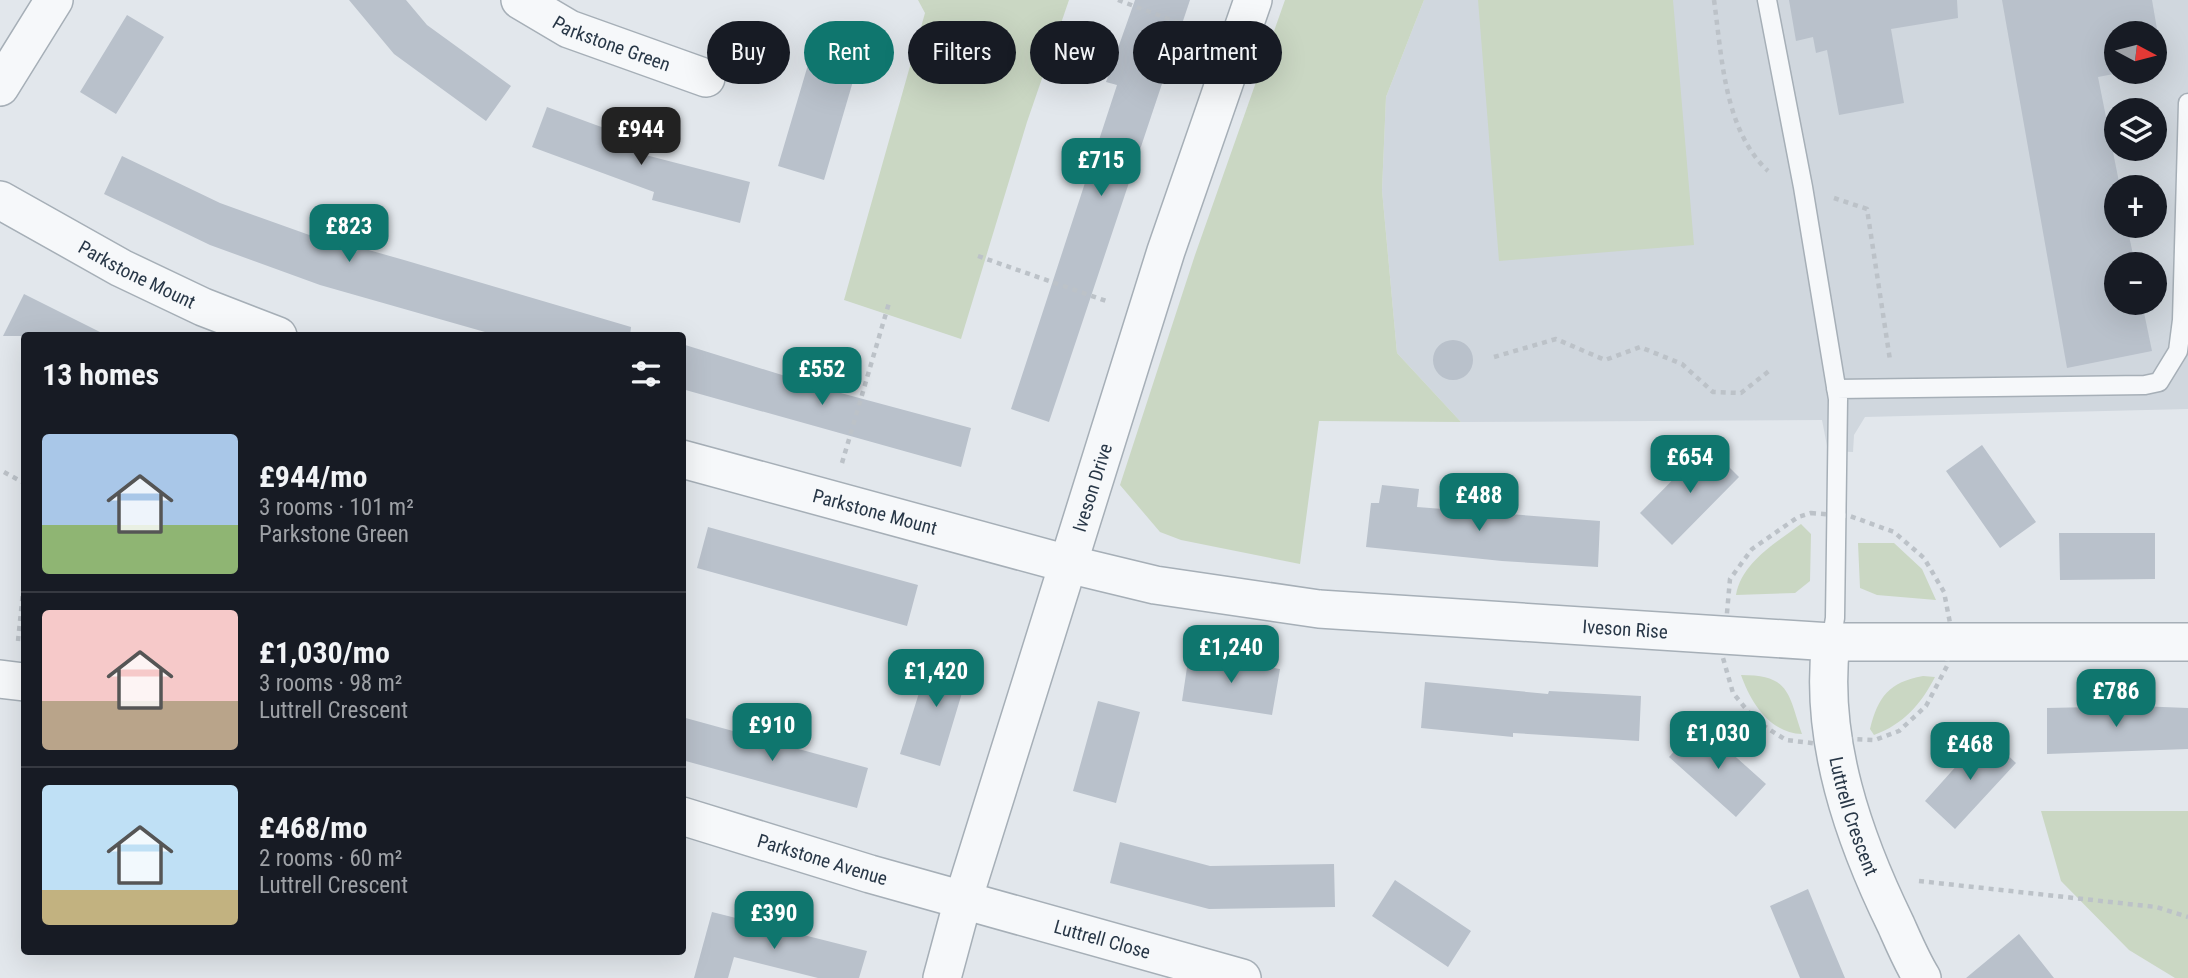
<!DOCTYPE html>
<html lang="en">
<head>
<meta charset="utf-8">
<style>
	:root { --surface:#171b24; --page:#20242c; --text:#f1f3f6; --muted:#9ea1a6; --line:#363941; --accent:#0f766e }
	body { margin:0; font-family:"Roboto Condensed",sans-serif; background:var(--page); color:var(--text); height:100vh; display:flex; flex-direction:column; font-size:26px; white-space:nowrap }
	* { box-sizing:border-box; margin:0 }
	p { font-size:23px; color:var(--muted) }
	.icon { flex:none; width:38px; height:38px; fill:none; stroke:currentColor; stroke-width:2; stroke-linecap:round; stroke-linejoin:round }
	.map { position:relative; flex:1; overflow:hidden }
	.panel { position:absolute; left:21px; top:332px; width:665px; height:623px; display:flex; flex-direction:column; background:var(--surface); border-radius:7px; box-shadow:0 7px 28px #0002 }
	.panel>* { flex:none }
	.banner { position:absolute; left:707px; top:21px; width:665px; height:63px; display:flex; gap:14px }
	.needle { width:46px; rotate:97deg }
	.buttons { position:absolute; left:2104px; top:21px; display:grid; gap:14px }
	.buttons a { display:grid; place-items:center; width:63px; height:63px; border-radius:50%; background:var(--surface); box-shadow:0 7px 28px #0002; font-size:35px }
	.price { position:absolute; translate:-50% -60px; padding:0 16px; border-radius:14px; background:var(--accent); color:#fff; font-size:23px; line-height:46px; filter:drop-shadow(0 2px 4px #0008) }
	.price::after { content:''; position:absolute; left:50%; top:42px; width:21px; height:16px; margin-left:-10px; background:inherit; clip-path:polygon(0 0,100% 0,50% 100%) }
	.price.active { background:#222; color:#fff }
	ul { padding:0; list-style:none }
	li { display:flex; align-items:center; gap:21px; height:175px; padding:0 21px }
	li+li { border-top:2px solid var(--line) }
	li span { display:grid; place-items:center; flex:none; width:196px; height:140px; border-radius:7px; color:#555 }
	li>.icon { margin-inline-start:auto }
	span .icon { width:84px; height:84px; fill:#fffc; stroke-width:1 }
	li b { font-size:30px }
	h2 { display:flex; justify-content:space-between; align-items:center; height:84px; padding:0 21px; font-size:30px }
	.tag { padding:0 24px; border-radius:32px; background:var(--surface); box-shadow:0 7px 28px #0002; font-size:24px; line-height:63px }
	.tag.active { background:var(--accent); color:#fff }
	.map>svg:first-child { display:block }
</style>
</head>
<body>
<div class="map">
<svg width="2188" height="978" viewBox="0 0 2188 978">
	<rect width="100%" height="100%" fill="#e2e7ec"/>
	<path fill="#d0d7de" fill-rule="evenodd" d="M1424 0H2188V409L1865 417 1854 435 1853 452 1828 451 1822 420 1461 422 1397 353 1382 190 1386 97ZM2116 33H2154V72H2116ZM2116 110H2154V149H2116ZM2116 187H2154V226H2116ZM2116 264H2154V303H2116Z"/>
	<path fill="#cad7c3" d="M918 0H1069L1027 122 961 339 844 300 925 13Z
		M1285 0H1424L1386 97 1382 190 1397 353 1461 422 1319 421 1300 564 1181 540 1160 532 1120 485 1195 255Z
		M1478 0H1673L1694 245 1499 261Z
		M1801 524 1811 534 1810 581 1795 593 1736 595C1742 562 1776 543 1801 524Z
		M1858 543H1894L1922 569 1936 600 1877 595 1860 588Z
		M1741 675C1790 675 1788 693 1802 734 1770 733 1751 703 1741 675Z
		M1923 676 1935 677C1921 704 1904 724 1874 735L1870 729C1878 697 1889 682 1923 676Z
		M2041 811H2188V978H2175L2129 950 2061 881Z"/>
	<path fill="#b9c1cb" d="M349 0H406L427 25 511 86 486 121 394 54Z
		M1135 0H1190L1049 422 1011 409 1117 85 1106 82Z
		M1789 0H1957L1958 18 1891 29 1904 103 1839 115 1827 50 1816 53 1813 37 1796 41Z
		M2002 0H2152L2163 64 2154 66V33H2116V72H2124L2098 77 2120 187H2116V226H2127L2135 264H2116V303H2142L2152 351 2067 368Z
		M127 15 164 37 116 114 80 92Z
		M810 58 856 71 824 180 778 166Z
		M547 107 634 139 630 151 750 182 740 223 652 200 654 192 532 147Z
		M122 156 220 203 357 252 358 247 404 260 631 327 630 336H499L320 285 210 245 104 194Z
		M24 294 108 336H3Z
		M1433 360a20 20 0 1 1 40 0a20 20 0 1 1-40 0Z
		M682 344 837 392 971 428 961 467 682 389Z
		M1707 445 1739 477 1672 545 1640 513Z
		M1982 445 2036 522 2000 548 1946 471Z
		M1382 485 1419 489 1417 507 1600 521 1598 567 1502 561 1366 547 1371 503H1379Z
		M708 527 918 585 907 626 697 568Z
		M2059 533H2155V579L2060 580Z
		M932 651 971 663 940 766 900 754Z
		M1189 654 1280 669 1272 715 1182 701Z
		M1425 682 1548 694 1549 691 1641 696 1639 741 1513 733V737L1421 728Z
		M1098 701 1140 712 1116 803 1073 791Z
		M2138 706 2188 708V749L2047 754V708Z
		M682 717 868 768 857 808 682 760Z
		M1699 724 1766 784 1736 817 1669 757Z
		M1985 734 2016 763 1955 829 1925 801Z
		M1120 842 1210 866 1334 864 1335 907 1209 909 1110 883Z
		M1395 880 1471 931 1448 967 1372 916Z
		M1808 889 1826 933 1845 978H1800L1788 949 1770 906Z
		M712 912 867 951 859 978H818L734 957 728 978H694Z
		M2019 934 2054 978H1966Z"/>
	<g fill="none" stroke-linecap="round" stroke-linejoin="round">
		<g stroke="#a6afb7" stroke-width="21">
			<path id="service" d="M1767 0 1803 187 1838 399 1835 618 1831 642
				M1836 389 2145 385 2159 382 2178 351 2182 320 2188 103"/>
		</g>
		<g stroke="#a6afb7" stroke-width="40">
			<g id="minor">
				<path id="s1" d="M520 0 569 29 706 78"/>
				<path d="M0 87 54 0"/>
				<path id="s2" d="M0 200 121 268 203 307 278 336"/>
				<path id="s3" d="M682 459 1068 564 1155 585 1319 609 1831 642H2188"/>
				<path id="s4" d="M1831 642C1819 740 1854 839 1896 925 1904 943 1912 962 1922 978"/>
				<path d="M0 679 24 682"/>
				<path id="s5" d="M682 816 870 874 1242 978"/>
				<path id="s6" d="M942 978 963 900 1166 251 1253 0"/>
			</g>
		</g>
		<path stroke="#bcc2c8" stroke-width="4.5" stroke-dasharray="5 5" stroke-linecap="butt" d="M1118 0 1201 31
			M1714 0C1722 57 1724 130 1768 171
			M1834 198 1867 209 1890 360
			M978 256 1109 302
			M1494 357 1556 339 1605 360 1640 347 1682 364 1713 392 1741 393 1769 371
			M842 463 889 303
			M4 472 24 483
			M1811 513 1850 516 1894 532 1924 558 1944 592 1950 623 1947 666 1926 706 1899 731 1875 740 1851 739 1820 744 1786 740 1756 721 1733 693 1723 658 1730 579 1752 549 1798 517Z
			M18 641 24 582
			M1919 881 2156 907 2188 917"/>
		<use href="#service" stroke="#f6f8fa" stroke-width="18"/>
		<use href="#minor" stroke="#f6f8fa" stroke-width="37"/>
	</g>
	<g text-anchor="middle" stroke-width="5" stroke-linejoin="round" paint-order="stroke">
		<g font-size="19" fill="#283747" stroke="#f3f6f9">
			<text dy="7" stroke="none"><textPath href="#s1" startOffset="102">Parkstone Green</textPath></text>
			<text dy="7" stroke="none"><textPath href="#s2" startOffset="156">Parkstone Mount</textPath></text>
			<text dy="7" stroke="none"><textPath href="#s6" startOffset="513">Iveson Drive</textPath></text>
			<text dy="7" stroke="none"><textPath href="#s3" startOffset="200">Parkstone Mount</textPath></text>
			<text dy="7" stroke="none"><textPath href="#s3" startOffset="962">Iveson Rise</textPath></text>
			<text dy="7" stroke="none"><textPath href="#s4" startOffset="177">Luttrell Crescent</textPath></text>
			<text dy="7" stroke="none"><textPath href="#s5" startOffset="147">Parkstone Avenue</textPath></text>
			<text dy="7" stroke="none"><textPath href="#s5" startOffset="438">Luttrell Close</textPath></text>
		</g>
	</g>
</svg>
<div class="buttons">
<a><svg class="needle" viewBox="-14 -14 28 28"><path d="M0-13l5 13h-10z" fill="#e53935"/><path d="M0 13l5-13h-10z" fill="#9ea1a6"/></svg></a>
<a><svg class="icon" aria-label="layers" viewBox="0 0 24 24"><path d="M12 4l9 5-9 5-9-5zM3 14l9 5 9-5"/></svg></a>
<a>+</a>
<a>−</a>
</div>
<b class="price active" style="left:641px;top:167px">£944</b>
<b class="price" style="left:1101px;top:198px">£715</b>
<b class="price" style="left:349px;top:264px">£823</b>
<b class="price" style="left:822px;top:407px">£552</b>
<b class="price" style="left:1690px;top:495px">£654</b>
<b class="price" style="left:1479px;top:533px">£488</b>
<b class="price" style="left:1231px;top:685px">£1,240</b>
<b class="price" style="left:936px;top:709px">£1,420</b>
<b class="price" style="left:2116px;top:729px">£786</b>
<b class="price" style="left:772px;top:763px">£910</b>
<b class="price" style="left:1718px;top:771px">£1,030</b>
<b class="price" style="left:1970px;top:782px">£468</b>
<b class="price" style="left:774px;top:951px">£390</b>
<div class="banner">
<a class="tag">Buy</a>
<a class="tag active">Rent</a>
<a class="tag">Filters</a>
<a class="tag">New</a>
<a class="tag">Apartment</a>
</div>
<section class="panel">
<h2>13 homes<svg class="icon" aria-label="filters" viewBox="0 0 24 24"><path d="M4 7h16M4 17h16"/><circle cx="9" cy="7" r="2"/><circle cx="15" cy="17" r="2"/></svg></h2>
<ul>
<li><span style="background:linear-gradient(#a9c7e8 65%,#8fb573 0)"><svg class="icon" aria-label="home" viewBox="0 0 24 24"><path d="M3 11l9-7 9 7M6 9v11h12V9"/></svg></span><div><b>£944/mo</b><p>3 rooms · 101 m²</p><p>Parkstone Green</p></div></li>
<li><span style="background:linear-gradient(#f6c9c9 65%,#b9a48a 0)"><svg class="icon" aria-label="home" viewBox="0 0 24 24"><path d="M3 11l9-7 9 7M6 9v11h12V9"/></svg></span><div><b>£1,030/mo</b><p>3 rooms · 98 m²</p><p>Luttrell Crescent</p></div></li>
<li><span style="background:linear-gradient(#bfe0f5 75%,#c2b280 0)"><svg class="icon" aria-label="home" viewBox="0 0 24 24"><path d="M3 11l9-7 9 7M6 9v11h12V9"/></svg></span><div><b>£468/mo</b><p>2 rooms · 60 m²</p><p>Luttrell Crescent</p></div></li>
</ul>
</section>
</div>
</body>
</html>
